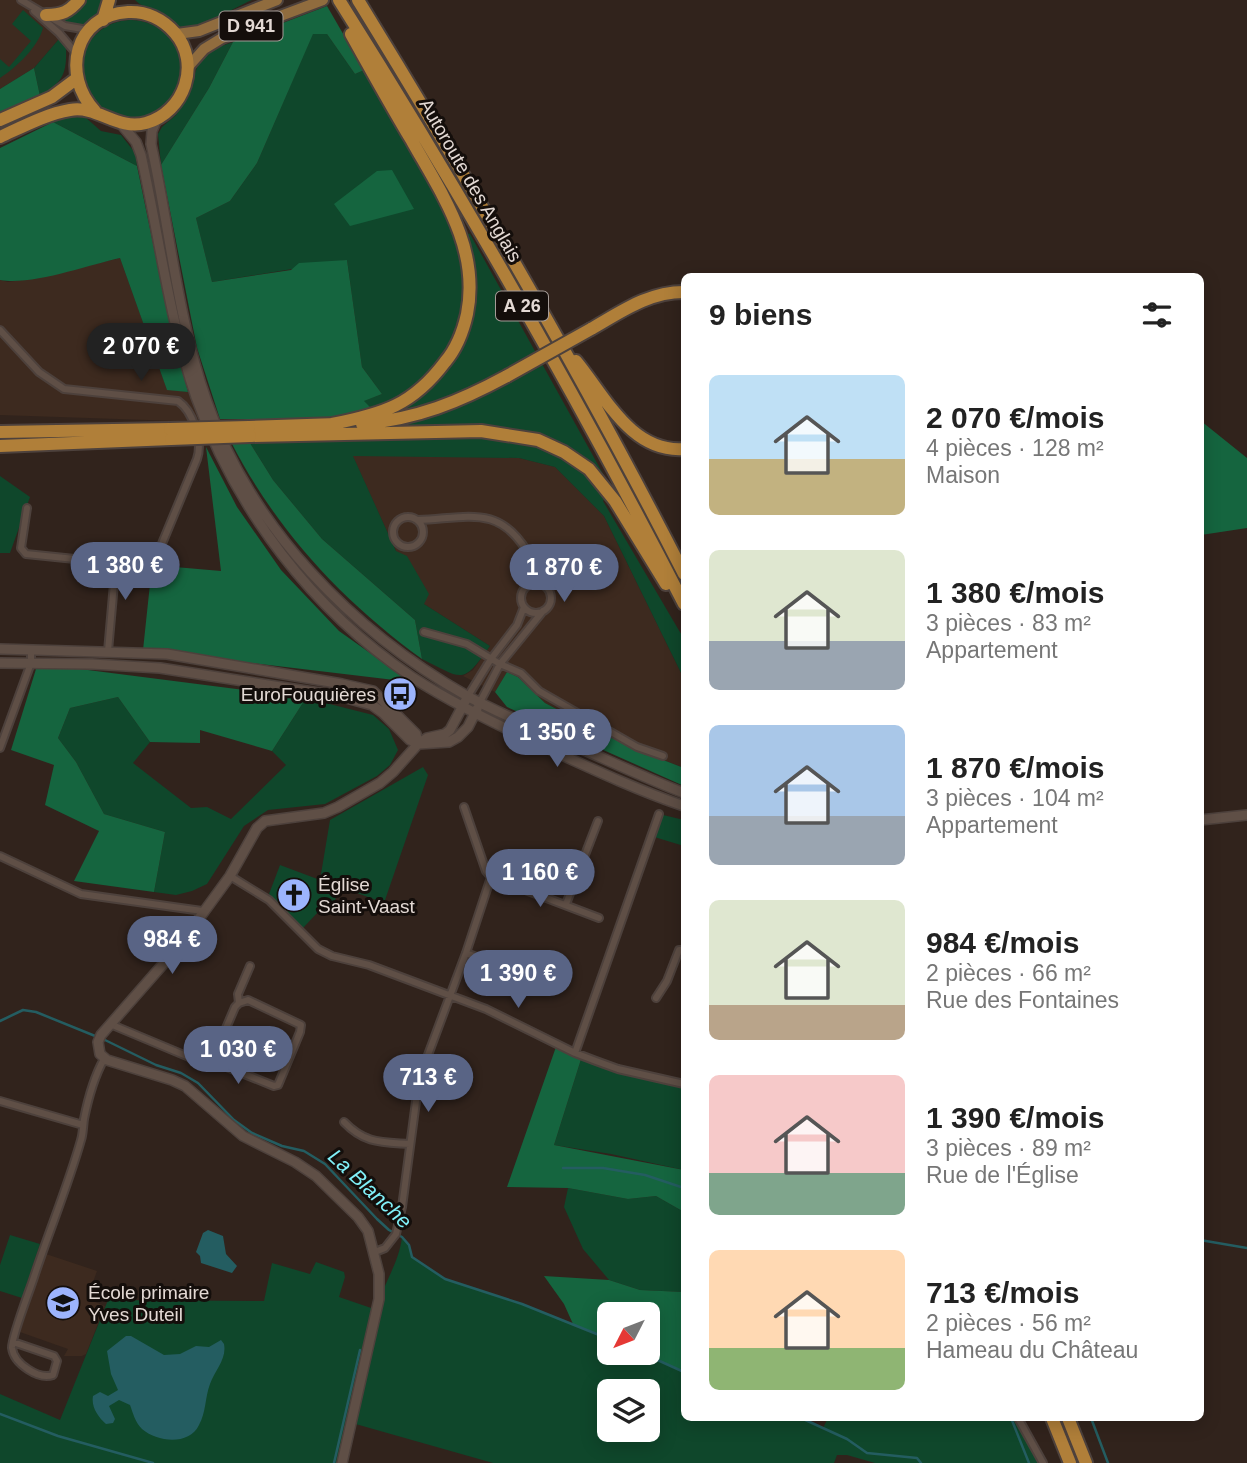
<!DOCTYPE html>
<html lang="fr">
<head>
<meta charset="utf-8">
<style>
	:root { --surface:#fff; --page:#f2f2f2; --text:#222; --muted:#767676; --accent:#596485 }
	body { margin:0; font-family:Helvetica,sans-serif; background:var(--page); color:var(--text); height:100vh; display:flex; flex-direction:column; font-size:26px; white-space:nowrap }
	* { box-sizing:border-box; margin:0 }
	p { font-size:23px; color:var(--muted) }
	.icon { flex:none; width:38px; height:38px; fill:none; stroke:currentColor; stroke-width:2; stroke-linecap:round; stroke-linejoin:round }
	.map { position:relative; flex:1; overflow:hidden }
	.details { position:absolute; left:681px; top:273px; width:523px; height:1148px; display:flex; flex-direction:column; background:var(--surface); border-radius:10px; box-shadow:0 4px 18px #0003 }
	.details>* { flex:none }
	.needle { width:46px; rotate:228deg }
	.controls { position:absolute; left:597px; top:1302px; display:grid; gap:14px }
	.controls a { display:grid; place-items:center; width:63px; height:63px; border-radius:10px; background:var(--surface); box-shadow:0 4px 18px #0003; font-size:35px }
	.price { position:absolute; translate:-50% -60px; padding:0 16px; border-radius:24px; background:var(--accent); color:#fff; font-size:23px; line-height:46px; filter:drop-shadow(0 2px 4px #0008) }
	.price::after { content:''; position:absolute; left:50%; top:42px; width:21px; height:16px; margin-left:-10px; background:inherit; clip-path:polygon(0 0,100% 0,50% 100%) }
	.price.selected { background:#222; color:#fff }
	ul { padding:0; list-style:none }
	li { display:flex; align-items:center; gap:21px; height:175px; padding:0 28px }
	li span { display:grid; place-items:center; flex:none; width:196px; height:140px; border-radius:10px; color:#555 }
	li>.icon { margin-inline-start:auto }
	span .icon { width:84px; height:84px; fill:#fffc; stroke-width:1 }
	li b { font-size:30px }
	h2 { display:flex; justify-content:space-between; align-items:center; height:84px; padding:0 28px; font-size:30px }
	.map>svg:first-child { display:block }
</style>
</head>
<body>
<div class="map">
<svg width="1247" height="1463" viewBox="0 0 1247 1463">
	<rect width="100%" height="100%" fill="#31231c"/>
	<path fill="#3d2a1f" d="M0 0H68L60 11 59 39 34 68 0 89Z
		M120 258 167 389 188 392 200 419 177 421 0 415V280L8 282 29 279Z
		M352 455 519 458 555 467 604 516 684 679V768L632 748 545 703 518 677 507 672 495 692 463 676 473 670 490 646 424 604 396 551Z
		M46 1254 97 1271 87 1299 105 1306 86 1354 82 1356H64L68 1349 20 1332Z"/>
	<path fill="#0f472b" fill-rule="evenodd" d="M83 0H104C95 23 83 32 59 19Z
		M135 0H252C231 9 198 32 176 26 168 23 161 16 153 11 146 7 141 6 135 0Z
		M23 10 43 28C38 47 17 67 0 78V59L9 67 31 41 12 24Z
		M81 70a50 50 0 1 1 100 0a50 50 0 1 1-100 0Z
		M313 33 327 34 355 74 364 70 427 179 453 229 470 234 612 490 603 501 684 639V679L604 516 555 467 519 458 353 456 396 551 407 556 429 594 424 604 490 646C462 686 463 679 422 659L415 620 322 539 273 480 250 443 405 440 404 414 382 417 363 401 382 394 362 367 347 260 212 282 196 218 230 201 257 163Z
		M59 39 66 47C67 74 63 82 40 96L34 68Z
		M233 42 209 88 161 165 158 134 162 127 176 115 185 101 199 62 210 50Z
		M73 114 85 117 101 131 121 135 136 154 137 166 53 122Z
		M0 476 30 497 10 553H0Z
		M118 697 150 742 133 763 191 808 207 807 231 819 286 765 272 751 306 698 373 715 389 729 398 750 390 765 377 776 325 804 268 810 244 826 207 884 192 891 176 895 154 892 165 832 104 814 76 762 58 738 70 708Z
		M423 767 428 775 384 903 341 887 328 915 319 911 303 928 269 894 280 865 320 880 330 820Z
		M659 814 684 820V846L651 836Z
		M582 1056 618 1069 684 1084V1170L611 1154 554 1145Z
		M568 1188 628 1199 656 1196 684 1212V1292L640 1290 609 1280 583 1249 564 1207Z
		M10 1235 40 1244 22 1298 0 1291V1265Z
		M402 1237 409 1245 412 1257 445 1279 518 1303 609 1339V1353H642L684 1372V1418H801L823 1428 828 1418H1018L1043 1463H875L847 1455H837L834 1463H493L352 1423 342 1463H0V1394L60 1420 108 1300 264 1301 272 1263 310 1274 316 1262 344 1272 345 1277 339 1297 377 1310C382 1285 399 1264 402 1237ZM609 1391H648V1430H609Z"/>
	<path fill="#15653f" d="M327 6 364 70 355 74 327 34H313L257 163 230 201 196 218 212 282 291 270 299 263 347 260 362 367 382 394 364 401 372 409C325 425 269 418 220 419L197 348 161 165 209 88 233 42Z
		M34 68 40 96 0 115V89Z
		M53 122 137 166 168 316 188 392 167 390 120 258C88 265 31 286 0 280V148Z
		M392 170 414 209 350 226 334 204 377 171Z
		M1201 421 1247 458V528L1201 535Z
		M231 442 250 443 273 480 322 539 415 620 422 659C342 601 276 530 231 442Z
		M206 447 237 507 281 570 339 631 411 682 143 650 152 565 221 571Z
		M36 669H80L306 698 272 751 200 730V743L150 742 118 697 70 708 58 738 76 762 104 814 165 832 154 892 74 881 99 831 45 805 54 765 11 750Z
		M507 672 518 677 545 703 632 748 684 768V786L507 707 495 692Z
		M557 1044 582 1056 554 1145 684 1170V1212L656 1196 628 1199 568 1188 507 1187Z
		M544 1276 609 1280 640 1290 684 1292V1372L642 1353H648V1314H609V1339L573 1324 564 1304Z"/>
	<path fill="#245d61" d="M208 1230 223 1236 226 1254 237 1266 232 1273 201 1263 200 1256 196 1252 203 1233Z
		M126 1336H131L164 1355 180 1354 196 1346 209 1347 221 1340 224 1344C227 1359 215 1370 210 1384 205 1397 206 1413 199 1425 189 1446 157 1442 142 1429 135 1422 133 1413 130 1405L119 1400 109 1406 115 1419 113 1423 106 1424C98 1417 91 1407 93 1396L100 1392 108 1396 118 1390 111 1374 107 1351Z"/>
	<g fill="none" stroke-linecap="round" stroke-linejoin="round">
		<path stroke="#245d61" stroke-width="2.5" d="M0 1021 23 1010 36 1012 105 1040 156 1065 181 1073 198 1083 234 1120 252 1133 282 1146 304 1151 325 1164 377 1219 389 1230 402 1237 409 1245 412 1257 445 1279 522 1304 609 1339
			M563 1168H603L645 1175 684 1188
			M1200 1240 1247 1248
			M642 1353 684 1372
			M0 1414 58 1436 153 1463
			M801 1418 847 1439 867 1453 917 1458 921 1463
			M1011 1418 1029 1463
			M1091 1418 1108 1463
			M334 1463 360 1350"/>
		<g stroke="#4d413c" stroke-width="10">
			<path id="street" d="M21 0 65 26 88 30
				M34 11 59 33 75 52
				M0 330 39 372 64 389 178 401C193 411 203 442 197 459L161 546 148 553 117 550 108 651
				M27 508 21 548 26 554 114 563
				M393 532a15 15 0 1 1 30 0a15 15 0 1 1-30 0Z
				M418 520C468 518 499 504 528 553
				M521 598a15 15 0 1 1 30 0a15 15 0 1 1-30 0Z
				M526 587 528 553 544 585
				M424 632 467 644 500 664 521 673 539 691 637 747 663 756
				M468 696 491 659 517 625 524 607
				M480 702 500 664 543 611
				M0 748 31 663V650
				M464 807 486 871 491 877 599 918
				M0 856 81 894 202 911
				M230 876 269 900 318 949 332 956 369 965 486 1009 575 1053 596 1061 618 1069 684 1084
				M566 904 598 821
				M466 953 551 985
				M656 998 667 981 679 950H684
				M110 1024 208 1065 212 1061 274 1086 278 1085 300 1032 301 1025 248 1000 239 1003
				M575 1053 659 814
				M212 1061 235 1007 239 1003 238 994 250 966
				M0 1101 83 1125
				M344 1122C365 1144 382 1142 410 1144
				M375 1252 385 1248 396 1234 402 1207 419 1079 466 953 491 877
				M13 1342 54 1356 57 1361 53 1375C39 1380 14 1364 12 1348 11 1338 30 1290 34 1277 49 1231 68 1186 81 1140 83 1134 83 1126 84 1119 88 1099 94 1077 104 1059
				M1018 1418 1043 1463"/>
		</g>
		<g stroke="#4d413c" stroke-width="12">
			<path id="secondary" d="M157 119 152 131 151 144C170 229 177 318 207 402 251 528 352 631 467 696 504 716 544 732 582 749 616 764 650 780 684 793
				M121 124 136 142 141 155C159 235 169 319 196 397 237 511 312 609 412 677 452 703 495 723 538 744 586 766 634 789 684 806
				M0 649 167 654 342 684 373 691 416 734 418 744
				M0 663 92 664 160 668 339 696 372 705 383 713 410 740 418 744 449 742 458 737 468 727 477 709
				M1200 820 1247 815
				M342 1463 379 1299V1274L368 1231 358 1217 316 1176 295 1162 243 1136 185 1086 172 1080 107 1060 100 1054 98 1042 101 1035 179 946 230 876 257 828 265 821 324 813 338 807 380 783 393 772 418 744 427 738 445 734 450 730 468 696"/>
		</g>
		<g stroke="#4d413c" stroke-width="14">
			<path id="primary" d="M177 34 199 31 277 0
				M188 67 204 49 222 38 323 0"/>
		</g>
		<g stroke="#4d413c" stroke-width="16">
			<path id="highway" d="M339 0C463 196 578 398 684 604
				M358 0C473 187 584 378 684 574
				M46 15C62 15 69 12 79 0
				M103 20 109 0
				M0 120 52 97 76 79
				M0 137C22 127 46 114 70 110 98 105 117 131 146 123 185 112 201 63 175 33 163 19 146 11 128 12 74 15 61 75 95 111
				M591 329C621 312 648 292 684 292
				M576 361C605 396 631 453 684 449
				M332 424C383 414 413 405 445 362 457 348 463 332 467 314 480 249 443 196 412 141 391 106 371 70 351 34
				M362 424C417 419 459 402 507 376
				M249 427 337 424
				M0 432 170 429
				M250 436 481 431 538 440 564 452 589 469 615 501 666 584
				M0 446 171 439
				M1052 1418 1070 1463
				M1068 1418 1086 1463"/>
		</g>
		<use href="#street" stroke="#5f4f46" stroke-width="6"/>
		<use href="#secondary" stroke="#5f4f46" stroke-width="9"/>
		<use href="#primary" stroke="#906c3e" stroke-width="10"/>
		<use href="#highway" stroke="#b07f39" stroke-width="12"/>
		<g stroke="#4d413c" stroke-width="16" stroke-linecap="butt">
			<path id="highway-bridge" d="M507 376 591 329
				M170 429 249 427
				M171 439 250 436"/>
		</g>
		<use href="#highway-bridge" stroke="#b07f39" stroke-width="12"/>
	</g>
	<defs>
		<g id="bus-disc" transform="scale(1.75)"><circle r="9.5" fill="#9cb4fd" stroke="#140e0b"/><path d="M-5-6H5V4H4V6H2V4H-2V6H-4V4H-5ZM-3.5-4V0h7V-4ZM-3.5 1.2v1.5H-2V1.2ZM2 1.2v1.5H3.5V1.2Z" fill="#111"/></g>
		<g id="church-disc" transform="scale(1.75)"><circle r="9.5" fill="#9cb4fd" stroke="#140e0b"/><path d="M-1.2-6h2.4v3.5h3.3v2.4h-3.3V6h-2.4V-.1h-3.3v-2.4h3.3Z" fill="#111"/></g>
		<g id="school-disc" transform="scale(1.75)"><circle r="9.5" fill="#9cb4fd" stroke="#140e0b"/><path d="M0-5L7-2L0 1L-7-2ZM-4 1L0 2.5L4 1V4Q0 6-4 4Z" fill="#111"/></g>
	</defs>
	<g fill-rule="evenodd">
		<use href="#bus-disc" x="400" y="694"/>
		<use href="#church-disc" x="294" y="895"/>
		<use href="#school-disc" x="63" y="1303"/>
	</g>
	<g text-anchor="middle" stroke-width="6" stroke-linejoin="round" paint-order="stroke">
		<g fill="#140e0b" stroke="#a59c98" stroke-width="2">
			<rect x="219.5" y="11.5" width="63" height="29" rx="5"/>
			<rect x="496" y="291.5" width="52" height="29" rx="5"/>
		</g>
		<g font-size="18" font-weight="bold" fill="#e3d9d4">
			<text x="251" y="32">D 941</text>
			<text x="522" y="312">A 26</text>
		</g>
		<g font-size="19" fill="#e3d9d4" stroke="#140e0b">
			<text transform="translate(471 180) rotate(60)" y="7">Autoroute des Anglais</text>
		</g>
		<g font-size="19" fill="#e3d9d4" stroke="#140e0b" text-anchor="start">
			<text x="376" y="701" text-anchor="end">EuroFouquières</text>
			<text x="318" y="891">Église<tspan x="318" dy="22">Saint-Vaast</tspan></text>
			<text x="88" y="1299">École primaire<tspan x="88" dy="22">Yves Duteil</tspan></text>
		</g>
		<g font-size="21" font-style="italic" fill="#81f0f8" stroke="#140e0b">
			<text transform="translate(370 1189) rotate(43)" y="7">La Blanche</text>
		</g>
	</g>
</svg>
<div class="controls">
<a><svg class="needle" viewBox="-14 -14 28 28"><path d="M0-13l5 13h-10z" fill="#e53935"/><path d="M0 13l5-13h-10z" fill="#767676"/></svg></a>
<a><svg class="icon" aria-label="layers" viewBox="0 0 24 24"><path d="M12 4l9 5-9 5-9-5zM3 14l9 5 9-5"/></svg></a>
</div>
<b class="price selected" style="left:141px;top:383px">2 070 €</b>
<b class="price" style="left:125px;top:602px">1 380 €</b>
<b class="price" style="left:564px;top:604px">1 870 €</b>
<b class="price" style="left:557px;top:769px">1 350 €</b>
<b class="price" style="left:540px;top:909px">1 160 €</b>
<b class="price" style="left:172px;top:976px">984 €</b>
<b class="price" style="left:518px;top:1010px">1 390 €</b>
<b class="price" style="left:238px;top:1086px">1 030 €</b>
<b class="price" style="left:428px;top:1114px">713 €</b>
<section class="details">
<h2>9 biens<svg class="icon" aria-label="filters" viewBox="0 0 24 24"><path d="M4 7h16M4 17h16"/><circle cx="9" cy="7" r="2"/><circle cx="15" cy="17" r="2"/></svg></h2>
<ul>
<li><span style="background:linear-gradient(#bfe0f5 60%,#c2b280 0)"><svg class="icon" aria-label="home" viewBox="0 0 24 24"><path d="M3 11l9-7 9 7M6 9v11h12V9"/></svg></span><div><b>2 070 €/mois</b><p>4 pièces · 128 m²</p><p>Maison</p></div></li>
<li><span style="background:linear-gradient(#dfe7d0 65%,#9aa5b1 0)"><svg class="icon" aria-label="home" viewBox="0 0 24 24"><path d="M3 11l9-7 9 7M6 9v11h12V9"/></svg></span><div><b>1 380 €/mois</b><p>3 pièces · 83 m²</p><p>Appartement</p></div></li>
<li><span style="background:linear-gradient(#a9c7e8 65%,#9aa5b1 0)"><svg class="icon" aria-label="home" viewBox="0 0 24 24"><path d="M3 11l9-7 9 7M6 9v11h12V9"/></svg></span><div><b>1 870 €/mois</b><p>3 pièces · 104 m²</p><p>Appartement</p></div></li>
<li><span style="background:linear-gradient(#dfe7d0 75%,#b9a48a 0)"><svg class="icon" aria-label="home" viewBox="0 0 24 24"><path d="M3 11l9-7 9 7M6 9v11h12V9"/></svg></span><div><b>984 €/mois</b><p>2 pièces · 66 m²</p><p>Rue des Fontaines</p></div></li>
<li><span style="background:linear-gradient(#f6c9c9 70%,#7fa58c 0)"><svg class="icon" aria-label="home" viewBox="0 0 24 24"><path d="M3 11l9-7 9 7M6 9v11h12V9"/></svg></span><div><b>1 390 €/mois</b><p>3 pièces · 89 m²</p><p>Rue de l'Église</p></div></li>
<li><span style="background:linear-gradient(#ffd9b3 70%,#8fb573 0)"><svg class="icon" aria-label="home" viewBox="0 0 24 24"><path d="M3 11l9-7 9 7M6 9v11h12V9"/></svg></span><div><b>713 €/mois</b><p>2 pièces · 56 m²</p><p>Hameau du Château</p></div></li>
</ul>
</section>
</div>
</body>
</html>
